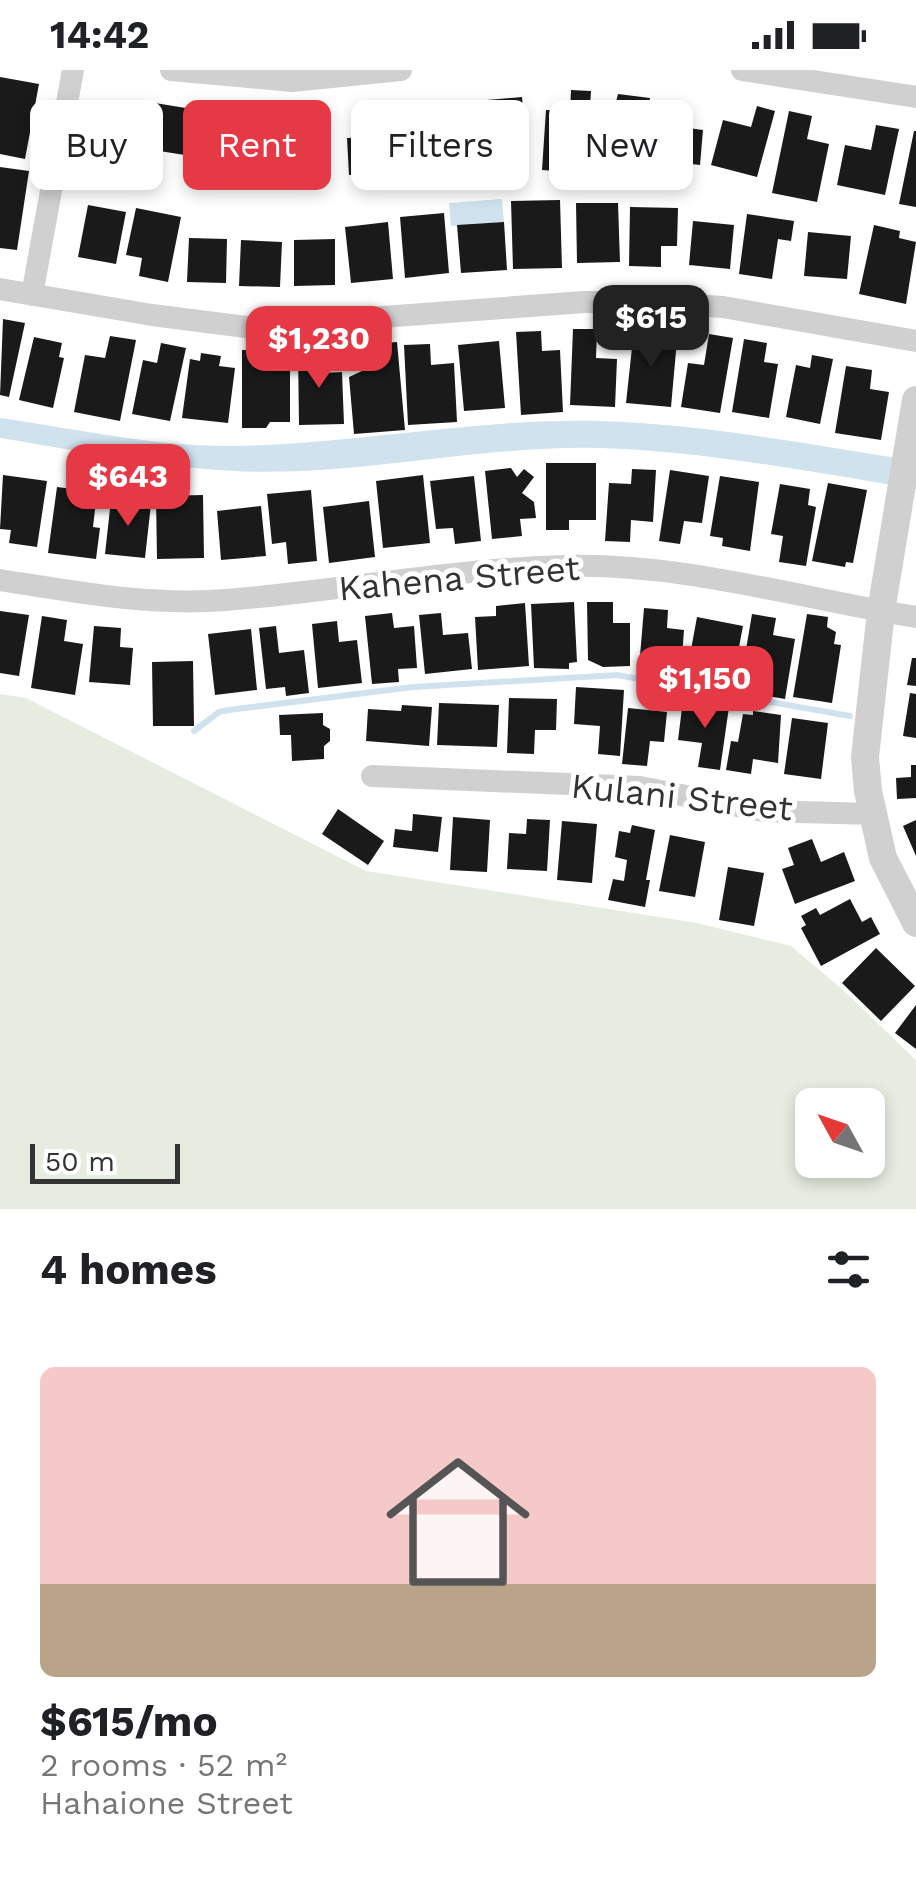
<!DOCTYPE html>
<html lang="en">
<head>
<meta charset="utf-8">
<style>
	:root { --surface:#fff; --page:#f6f6f6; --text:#202124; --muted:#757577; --accent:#e63946 }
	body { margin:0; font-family:"Work Sans",sans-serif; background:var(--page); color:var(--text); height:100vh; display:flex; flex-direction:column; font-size:38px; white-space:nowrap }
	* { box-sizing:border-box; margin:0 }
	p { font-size:32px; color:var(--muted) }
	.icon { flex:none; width:55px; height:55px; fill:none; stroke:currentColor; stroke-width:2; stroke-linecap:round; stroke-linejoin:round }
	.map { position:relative; height:1139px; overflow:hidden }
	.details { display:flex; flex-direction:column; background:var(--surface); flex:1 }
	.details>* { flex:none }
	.guide { position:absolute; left:30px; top:30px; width:858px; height:90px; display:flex; gap:20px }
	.needle { width:65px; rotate:310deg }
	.buttons { position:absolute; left:795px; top:1018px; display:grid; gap:20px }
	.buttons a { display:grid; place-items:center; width:90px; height:90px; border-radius:15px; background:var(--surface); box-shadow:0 5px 15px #0003; font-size:50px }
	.scale { position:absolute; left:30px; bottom:25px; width:150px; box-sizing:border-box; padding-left:10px; border:5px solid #333; border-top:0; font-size:28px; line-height:35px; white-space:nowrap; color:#333; -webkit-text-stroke:8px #fff; paint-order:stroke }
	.price { position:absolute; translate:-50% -85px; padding:0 22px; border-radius:20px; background:var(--accent); color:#fff; font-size:32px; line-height:65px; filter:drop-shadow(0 2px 5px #0008) }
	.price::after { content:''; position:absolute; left:50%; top:60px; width:30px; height:22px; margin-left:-15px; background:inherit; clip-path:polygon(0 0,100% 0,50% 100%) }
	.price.active { background:#222; color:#fff }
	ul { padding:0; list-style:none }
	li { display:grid; align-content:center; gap:20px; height:530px; padding:0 40px }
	li span { display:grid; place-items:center; height:310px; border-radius:15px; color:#555 }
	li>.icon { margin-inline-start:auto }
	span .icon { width:180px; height:180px; fill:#fffc; stroke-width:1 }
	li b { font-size:42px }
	h2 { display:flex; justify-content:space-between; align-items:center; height:120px; padding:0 40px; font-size:42px }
	.tag { padding:0 35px; border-radius:15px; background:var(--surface); box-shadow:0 5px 15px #0003; font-size:35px; line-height:90px }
	.tag.active { background:var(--accent); color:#fff }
	.status { display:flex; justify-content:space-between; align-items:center; height:70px; padding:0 50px; background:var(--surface); direction:ltr }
	.status svg { height:28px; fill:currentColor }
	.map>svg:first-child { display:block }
</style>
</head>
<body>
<div class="status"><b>14:42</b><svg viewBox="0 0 49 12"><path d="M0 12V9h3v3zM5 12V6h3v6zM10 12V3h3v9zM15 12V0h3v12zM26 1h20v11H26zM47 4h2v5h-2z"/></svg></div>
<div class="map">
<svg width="916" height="1139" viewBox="0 0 916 1139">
	<rect width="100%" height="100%" fill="#fff"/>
	<path fill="#e6ecdf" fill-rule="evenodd" d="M0 624 26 628 366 801 697 853 791 876 843 920 916 990V1139H0ZM812 1035H868V1090H812Z"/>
	<path fill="#cfe2ee" d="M502 129 504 152 451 156 449 133Z
		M0 348C77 359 156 377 234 376 356 374 477 348 599 351 705 354 811 375 916 391V419C811 402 705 381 599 378 477 375 356 407 234 401 156 397 77 380 0 368Z"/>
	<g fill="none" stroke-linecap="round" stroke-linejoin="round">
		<path stroke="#cfe2ee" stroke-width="6" d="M194 661 219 642 229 640 413 617 617 605 850 646"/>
	</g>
	<path fill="#1a1a1a" d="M0 7 39 14 25 89 0 84Z
		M571 20 591 21 586 103 542 100 546 40 570 41Z
		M618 24 650 28 643 76 611 72 612 61 595 58 599 30 616 32Z
		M522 27 528 90 480 95 475 31Z
		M661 31 684 33 681 57 703 60 700 95 666 91 667 75 657 74Z
		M458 32 461 70 413 75 409 37Z
		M155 33 198 40 191 86 147 79Z
		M757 36 775 41 757 107 711 95 723 50 751 57Z
		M396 41 399 102 349 105 347 68 370 67 369 42Z
		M789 41 812 46 807 69 829 74 817 132 772 123Z
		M221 46 272 50 269 94 217 91Z
		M323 47 330 104 289 109 285 80 298 78 295 51Z
		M100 51 132 54 127 105 94 102Z
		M876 55 899 59 885 125 837 115 845 75 871 80Z
		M914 61H916V137L899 134Z
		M0 97 29 101 17 180 0 178Z
		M560 130 562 198 513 199 511 131Z
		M576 133H618L620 192 577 193Z
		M88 135 126 142 116 194 78 187Z
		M630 137 678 138 677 176H661V197L629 196Z
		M136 138 181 147 168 212 139 206 142 188 126 185Z
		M444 143 449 203 405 208 400 147Z
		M747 144 794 151 791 171 778 169 772 209 739 204Z
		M693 151 734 155 730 199 689 195Z
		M388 152 393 209 351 213 345 157Z
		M504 152 507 200 461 203 457 155Z
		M874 155 900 161 899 168 916 172 906 234 859 224Z
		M808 162 851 166 847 209 804 206Z
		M189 168 227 169 226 213 187 212Z
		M335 169V215L294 216V170Z
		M241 170 282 172 280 217 239 216Z
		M3 249 25 253 9 327 0 325Z
		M573 259H597L596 288 617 289 615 337 570 335Z
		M634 259 652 260 656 268 677 270 671 337 626 333Z
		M541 261 542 281 560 280 563 342 521 345 516 262Z
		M709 264 733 268 720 343 681 337 688 293 704 295Z
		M110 266 136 270 120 351 74 342 85 285 105 288Z
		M34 267 62 273 59 287 64 288 53 338 19 330Z
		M744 269 767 273 764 292 778 294 769 348 732 342Z
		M499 271 505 338 464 341 458 275Z
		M397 272 405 360 354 364 349 307 362 301 360 275Z
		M161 273 186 278 170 351 132 344 143 290 157 293Z
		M430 274 431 295 454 293 457 352 408 355 404 275Z
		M322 279 323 303 342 302 344 354 299 355 298 280Z
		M242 280H290V352H270L266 358H242Z
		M201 283 221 286 219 296 235 298 228 353 182 348 190 289 200 291Z
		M812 285 833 289 820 354 786 347 796 295 810 298Z
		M846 296 872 300 870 319 889 322 881 370 835 363Z
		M546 393H596V450H569V460H546Z
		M511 398 517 407 524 399 534 407 522 423 534 432 536 448 520 449 522 466 492 469 485 401Z
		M632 399 656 400 653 452 631 450 630 472 605 471 609 413 631 414Z
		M670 400 709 406 702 453 684 451 680 474 659 471Z
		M3 405 47 411 37 477 9 473 11 460 0 459Z
		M423 405 430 473 383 478 376 411Z
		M474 406 481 471 455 474 453 458 436 459 430 411Z
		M720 406 759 412 750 481 722 476 723 468 710 466Z
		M828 413 867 420 853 493 846 492 845 497 812 491Z
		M780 414 810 419 808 435 816 437 806 496 779 492 783 466 771 464Z
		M57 417 97 422 93 457 100 458 96 489 48 483Z
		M311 420 317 491 288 494 286 472 272 474 267 424Z
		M203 425 204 488 157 489 156 426Z
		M111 430 151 434 145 488 105 484Z
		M369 431 375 487 329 493 323 437Z
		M261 436 266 486 221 490 217 441Z
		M574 532 577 592 569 593V599L534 598 531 534Z
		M587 532H613V553H630V596L603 597 588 590Z
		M525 533 529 596 478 600 475 547 496 546V536Z
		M644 538 668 540 667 558 684 560 681 601 639 598Z
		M0 541 29 545 19 606 0 603Z
		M392 543 394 558 414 556 417 598 398 599 399 612 372 614 365 546Z
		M441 543 443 565 468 563 472 599 425 604 419 545Z
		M752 544 776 548 773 565 795 569 785 629 739 621Z
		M807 544 828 547 827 557 836 562 834 574 841 575 832 633 793 627Z
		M42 546 67 550 64 571 83 574 75 625 31 618Z
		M697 547 743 556 732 614 697 607 699 598 688 596Z
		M337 551 339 572 357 570 362 613 318 618 312 554Z
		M94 556 121 558 120 577 133 578 130 615 89 612Z
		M276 556 279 583 304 580 309 623 286 626 285 617 266 619 259 558Z
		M251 559 257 620 215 625 208 564Z
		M912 588H916V616L907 615Z
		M193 591 194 656H153L152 592Z
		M576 617 624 620 620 686 598 684 600 656 574 654Z
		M910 623 916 624V668L903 666Z
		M509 628 557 629 556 660H535L534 684 507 683Z
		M683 630 729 637 720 700 698 697 702 673 678 670Z
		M439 633 499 635 497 677 437 675Z
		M402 635 432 637 429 676 366 671 368 639 401 641Z
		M628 638 667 642 664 672 650 671 647 696 622 694Z
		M753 641 781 645 778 693 753 689 751 704 726 700 731 671 738 672 743 644 753 645Z
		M323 643V655L330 659V671L324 676V689L292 691 291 665H280L279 645Z
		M792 648 828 653 821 709 784 704Z
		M911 695H916V728L897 729 896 708 911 707Z
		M338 739 384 771 368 795 322 764Z
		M413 744 442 747 438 782 393 777 395 759 412 761Z
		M453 747 490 750 487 802 450 800Z
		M527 749 550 750 547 801 507 799 509 763 526 764Z
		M916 750V786L903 756Z
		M562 751 597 754 592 813 557 810Z
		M632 755 655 760 646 810H650L645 837 608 830 613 809 624 811 627 790 615 787 619 761 630 763Z
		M670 765 705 772 695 827 659 821Z
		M812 769 821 792 844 782 855 811 795 834 782 799 794 795 788 778Z
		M728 797 764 803 754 856 719 850Z
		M850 829 862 852 871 847 880 864 821 896 801 858 806 855 801 846 816 838 820 845Z
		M876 878 915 916 881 951 842 913Z
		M916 935V979L895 963Z"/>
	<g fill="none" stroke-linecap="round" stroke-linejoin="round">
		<path stroke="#d0d0d0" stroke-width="22" d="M171 0 292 11 401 0
			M742 0 916 27
			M0 219 152 245 246 257 584 232H649L723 237 916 271
			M32 225 73 0
			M0 510C75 522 149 536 226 530 339 521 451 499 565 496 684 493 799 528 916 547
			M372 706 640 717 763 741 873 744"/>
		<path stroke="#d0d0d0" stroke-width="28" d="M916 330 881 541 865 687 868 721 883 788 916 853"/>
	</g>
	<g text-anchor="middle" stroke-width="10" stroke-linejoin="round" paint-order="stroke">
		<g font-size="35" fill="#333" stroke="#fff">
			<text transform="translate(459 508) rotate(-5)" y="12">Kahena Street</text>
			<text transform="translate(682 727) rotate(6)" y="12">Kulani Street</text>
		</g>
	</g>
</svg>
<div class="buttons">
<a><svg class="needle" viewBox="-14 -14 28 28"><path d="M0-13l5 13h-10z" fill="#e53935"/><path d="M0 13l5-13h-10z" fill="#757577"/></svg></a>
</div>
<div class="scale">50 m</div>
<b class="price active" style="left:651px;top:300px">$615</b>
<b class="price" style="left:319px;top:321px">$1,230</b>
<b class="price" style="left:128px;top:459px">$643</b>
<b class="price" style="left:705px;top:661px">$1,150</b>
<div class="guide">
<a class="tag">Buy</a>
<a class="tag active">Rent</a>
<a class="tag">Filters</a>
<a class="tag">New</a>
</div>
</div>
<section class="details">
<h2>4 homes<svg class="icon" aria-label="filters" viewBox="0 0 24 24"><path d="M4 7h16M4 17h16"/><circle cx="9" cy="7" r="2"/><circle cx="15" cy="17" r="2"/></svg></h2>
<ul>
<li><span style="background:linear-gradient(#f6c9c9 70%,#b9a48a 0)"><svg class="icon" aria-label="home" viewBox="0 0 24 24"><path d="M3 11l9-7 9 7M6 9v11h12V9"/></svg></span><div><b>$615/mo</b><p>2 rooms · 52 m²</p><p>Hahaione Street</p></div></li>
</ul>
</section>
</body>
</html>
